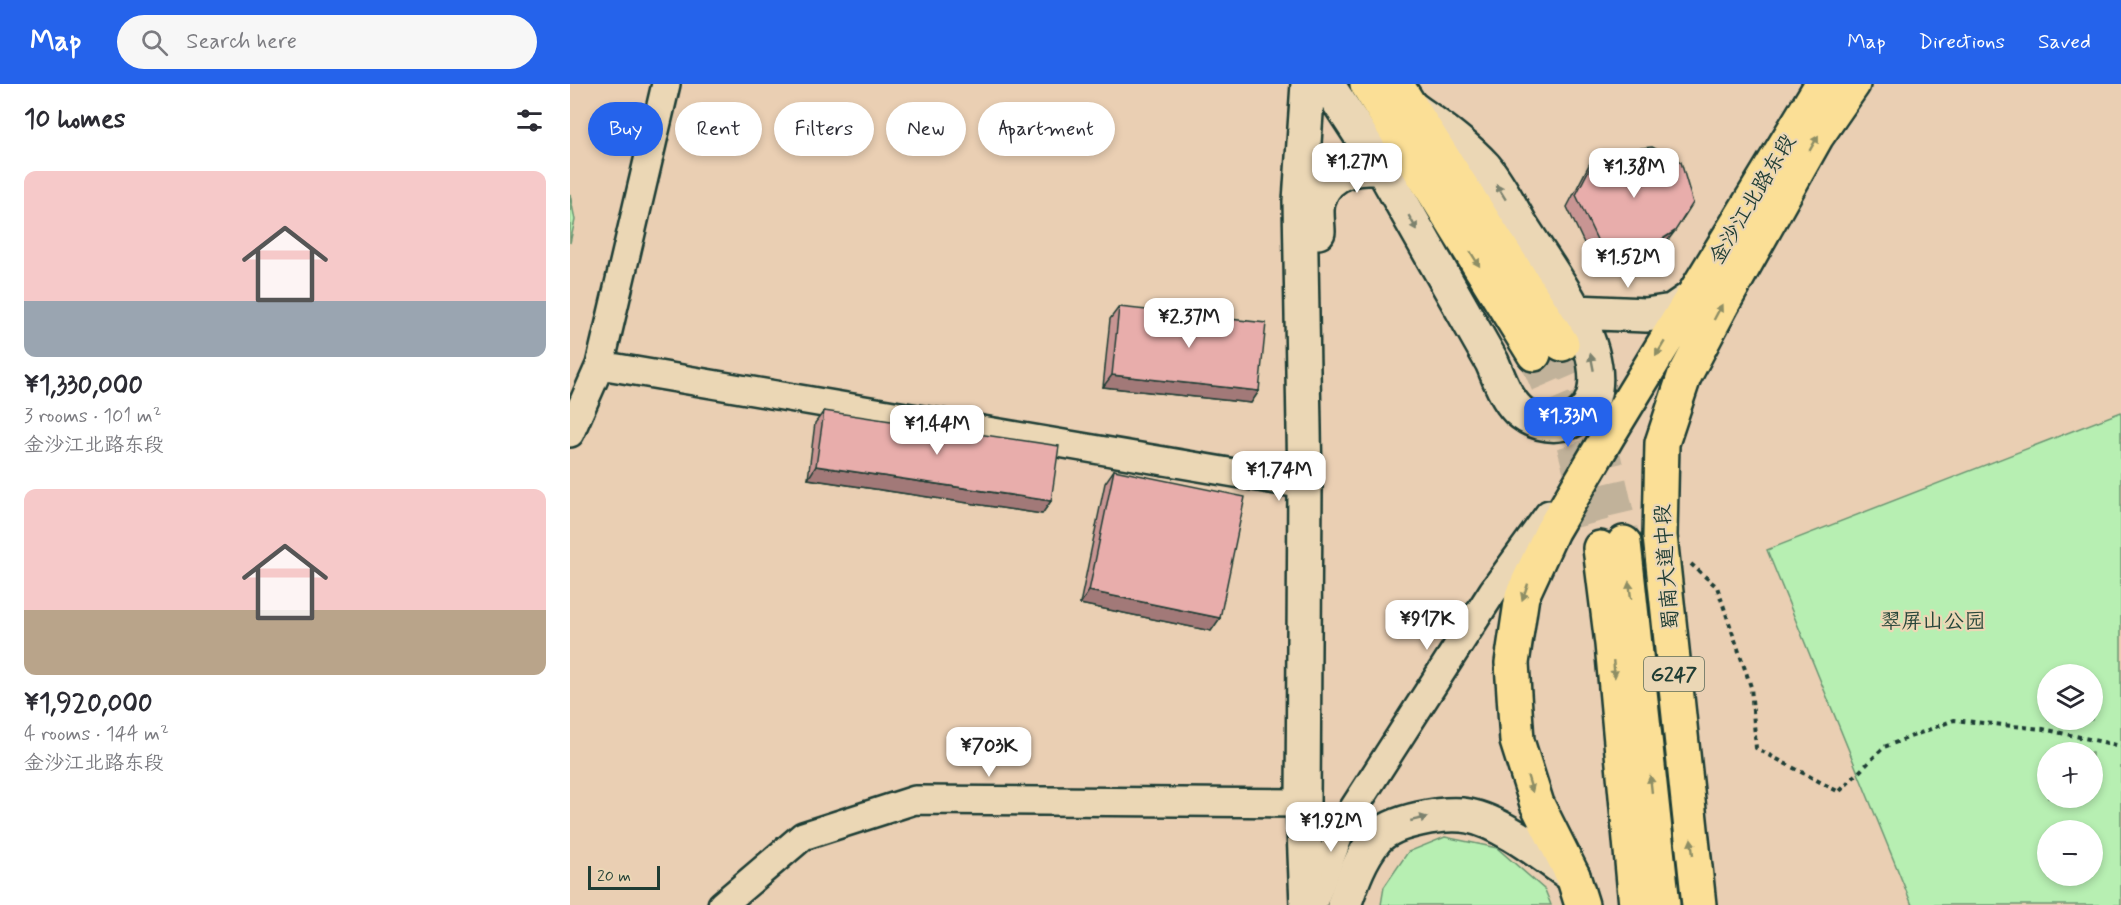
<!DOCTYPE html>
<html lang="en">
<head>
<meta charset="utf-8">
<style>
	:root { --surface:#fff; --page:#f7f7f7; --text:#2b2b33; --muted:#7c7c81; --accent:#2563eb }
	body { margin:0; font-family:Mynerve,"LXGW WenKai TC",sans-serif; background:var(--page); color:var(--text); height:100vh; display:flex; flex-direction:column; font-size:22px; white-space:nowrap }
	* { box-sizing:border-box; margin:0 }
	p { font-size:20px; color:var(--muted) }
	.icon { flex:none; width:33px; height:33px; fill:none; stroke:currentColor; stroke-width:2; stroke-linecap:round; stroke-linejoin:round }
	.map { position:relative; flex:1; overflow:hidden }
	.panel { display:flex; flex-direction:column; background:var(--surface); width:570px }
	.panel>* { flex:none }
	.hud { position:absolute; left:18px; top:18px; width:570px; height:54px; display:flex; gap:12px }
	.buttons { position:absolute; left:1467px; top:580px; display:grid; gap:12px }
	.buttons a { display:grid; place-items:center; width:66px; height:66px; border-radius:50%; background:var(--surface); box-shadow:0 3px 9px #0003; font-size:30px }
	.scale { position:absolute; left:18px; bottom:15px; width:72px; box-sizing:border-box; padding-left:6px; border:3px solid #1f3d34; border-top:0; font-size:16px; line-height:21px; white-space:nowrap; color:#1f3d34; -webkit-text-stroke:4px #ebd7b5; paint-order:stroke }
	.price { position:absolute; translate:-50% -51px; padding:0 14px; border-radius:12px; background:#fff; color:#222; font-size:20px; line-height:39px; filter:drop-shadow(0 2px 3px #0008) }
	.price::after { content:''; position:absolute; left:50%; top:36px; width:18px; height:14px; margin-left:-9px; background:inherit; clip-path:polygon(0 0,100% 0,50% 100%) }
	.price.on { background:var(--accent); color:#fff }
	ul { padding:0; list-style:none }
	li { display:grid; align-content:center; gap:12px; height:318px; padding:0 24px }
	li span { display:grid; place-items:center; height:186px; border-radius:12px; color:#555 }
	li>.icon { margin-inline-start:auto }
	span .icon { width:108px; height:108px; fill:#fffc; stroke-width:1 }
	li b { font-size:26px }
	h2 { display:flex; justify-content:space-between; align-items:center; height:72px; padding:0 24px; font-size:26px }
	.chip { padding:0 21px; border-radius:27px; background:var(--surface); box-shadow:0 3px 9px #0003; font-size:21px; line-height:54px }
	.chip.on { background:var(--accent); color:#fff }
	header { display:flex; align-items:center; gap:36px; box-sizing:border-box; height:84px; padding:0 30px; background:var(--accent); color:#fff }
	header strong { font-size:28px }
	nav { display:flex; gap:33px; margin-inline-start:auto; font-size:21px }
	.search { width:420px; height:54px; background:var(--page); display:flex; align-items:center; gap:15px; box-sizing:border-box; padding:0 21px; border-radius:33px; color:var(--muted); font-size:22px }
	main { display:flex; flex:1; min-height:0 }
	.map>svg:first-child { display:block }
</style>
</head>
<body>
<header>
<strong>Map</strong>
<div class="search"><svg class="icon" aria-label="search" viewBox="0 0 24 24"><circle cx="10" cy="10" r="6"/><path d="M15 15l6 6"/></svg>Search here</div>
<nav><a>Map</a><a>Directions</a><a>Saved</a></nav>
</header>
<main>
<section class="panel">
<h2>10 homes<svg class="icon" aria-label="filters" viewBox="0 0 24 24"><path d="M4 7h16M4 17h16"/><circle cx="9" cy="7" r="2"/><circle cx="15" cy="17" r="2"/></svg></h2>
<ul>
<li><span style="background:linear-gradient(#f6c9c9 70%,#9aa5b1 0)"><svg class="icon" aria-label="home" viewBox="0 0 24 24"><path d="M3 11l9-7 9 7M6 9v11h12V9"/></svg></span><div><b>¥1,330,000</b><p>3 rooms · 101 m²</p><p>金沙江北路东段</p></div></li>
<li><span style="background:linear-gradient(#f6c9c9 65%,#b9a48a 0)"><svg class="icon" aria-label="home" viewBox="0 0 24 24"><path d="M3 11l9-7 9 7M6 9v11h12V9"/></svg></span><div><b>¥1,920,000</b><p>4 rooms · 144 m²</p><p>金沙江北路东段</p></div></li>
</ul>
</section>
<div class="map">
<svg width="1551" height="821" viewBox="0 0 1551 821">
	<rect width="100%" height="100%" fill="#eacfb3"/>
	<filter id="ink" filterUnits="userSpaceOnUse"><feTurbulence type="fractalNoise" baseFrequency=".0167" numOctaves="2"/><feDisplacementMap in="SourceGraphic" scale="12" xChannelSelector="R" yChannelSelector="G"/><feConvolveMatrix kernelMatrix="1 2 1 2 8 2 1 2 1" color-interpolation-filters="sRGB"/></filter>
	<g filter="url(#ink)">
		<path fill="#b7efb2" stroke="#6b9673" stroke-width="1.5" fill-rule="evenodd" d="M0 110 5 136 0 159Z
			M1551 328V821H1342L1197 466ZM1478 591H1522V636H1478ZM1478 669H1522V714H1478ZM1478 747H1522V792H1478Z
			M875 753 927 764 975 806 981 821H811L814 803 838 768Z"/>
		<g fill="none" stroke-linecap="round" stroke-linejoin="round">
			<path stroke="#c1b29a" stroke-width="33" stroke-dasharray="33 16" stroke-linecap="butt" d="M992 260 1027 341 1054 459
				M964 270 1003 360 1030 464"/>
			<g stroke="#1f3d34" stroke-width="32">
				<path id="minor" d="M30 281 735 401
					M0 349 30 281 96 0
					M152 821 233 752 345 716 733 719
					M742 821 773 741 923 507 979 430"/>
			</g>
			<g stroke="#1f3d34" stroke-width="38">
				<path id="tertiary" d="M757 0 812 84 922 278C929 294 935 313 948 326 975 351 1019 343 1025 305 1033 253 977 183 951 141 940 122 929 100 915 83 893 59 867 42 841 23
					M748 148C748 138 745 124 749 114 759 86 787 83 812 84
					M1005 228 1076 231 1102 227 1121 214
					M737 821 733 719 735 401 730 117 738 0"/>
			</g>
			<g stroke="#1f3d34" stroke-width="38">
				<path id="secondary" d="M774 821C782 798 790 774 806 755 823 736 875 728 899 732 932 738 975 773 1003 792"/>
			</g>
			<g stroke="#1f3d34" stroke-width="38">
				<path id="primary" d="M797 0 964 270
					M826 0 992 260
					M1054 459 1093 821
					M1030 464 1042 560 1066 821"/>
			</g>
			<g stroke="#1f3d34" stroke-width="38">
				<path id="trunk" d="M1012 821 1003 792 967 720 947 657 942 579 952 512 982 447 1039 350 1252 0
					M1129 821 1090 452 1092 359 1114 293 1152 221 1247 52 1283 0"/>
			</g>
			<path stroke="#1f3d34" stroke-width="4" stroke-dasharray="4.5 4.5" stroke-linecap="butt" d="M1121 480 1147 503 1181 603 1186 664 1269 708 1314 663 1384 636 1473 645 1551 662"/>
			<use href="#minor" stroke="#ebd7b5" stroke-width="27"/>
			<use href="#tertiary" stroke="#ebd7b5" stroke-width="33"/>
			<use href="#secondary" stroke="#ebd7b5" stroke-width="33"/>
			<use href="#primary" stroke="#fbdf96" stroke-width="33"/>
			<use href="#trunk" stroke="#fbdf96" stroke-width="33"/>
		</g>
		<path fill="#c89593" stroke="#1f3d34" stroke-width="1.5" d="M1028 68 1096 159 1049 189 1022 176 997 123 1019 81Z
			M549 223 689 307 681 319 533 303 540 235Z
			M254 327 481 417 472 430 238 395 245 339Z
			M544 386 650 534 641 547 510 520 535 399Z"/>
		<path fill="#a27978" stroke="#1f3d34" stroke-width="1.5" d="M1105 147 1096 159 1049 189 1058 177Z
			M542 291 689 307 681 319 533 303Z
			M246 382 481 417 472 430 238 395Z
			M519 507 650 534 641 547 510 520Z"/>
		<path fill="#e8adab" stroke="#1f3d34" stroke-width="1.5" d="M1082 63 1111 78 1123 119 1105 147 1058 177 1031 164 1006 111 1028 68Z
			M549 223 696 239 689 307 542 291Z
			M254 327 489 362 481 417 246 382Z
			M544 386 675 413 650 534 519 507Z"/>
		<defs><path id="oneway-solid" d="M-6-.8H1V-3.2L6.5 0L1 3.2V.8H-6Z" transform="scale(1.5)"/></defs>
		<g fill="#8d8e65">
			<use href="#oneway-solid" transform="translate(1244 59) rotate(-60)"/>
			<use href="#oneway-solid" transform="translate(905 175) rotate(58)"/>
			<use href="#oneway-solid" transform="translate(1148 228) rotate(-62)"/>
			<use href="#oneway-solid" transform="translate(1090 265) rotate(121)"/>
			<use href="#oneway-solid" transform="translate(1060 506) rotate(-97)"/>
			<use href="#oneway-solid" transform="translate(955 508) rotate(110)"/>
			<use href="#oneway-solid" transform="translate(1044 585) rotate(85)"/>
			<use href="#oneway-solid" transform="translate(960 700) rotate(73)"/>
			<use href="#oneway-solid" transform="translate(1081 700) rotate(-96)"/>
			<use href="#oneway-solid" transform="translate(1122 763) rotate(-97)"/>
		</g>
		<g fill="#7b826e">
			<use href="#oneway-solid" transform="translate(931 108) rotate(-122)"/>
			<use href="#oneway-solid" transform="translate(843 139) rotate(60)"/>
			<use href="#oneway-solid" transform="translate(1022 278) rotate(-101)"/>
			<use href="#oneway-solid" transform="translate(849 735) rotate(-13)"/>
		</g>
	</g>
	<g text-anchor="middle" stroke-width="4.5" stroke-linejoin="round" paint-order="stroke">
		<rect fill="#ebd7b5" stroke="#5c6b5b" stroke-width="1.5" x="1074" y="573" width="60" height="34" rx="4.5"/>
		<g font-size="20" font-weight="bold" fill="#1f3d34">
			<text x="1104" y="597">G247</text>
		</g>
		<g font-size="21" fill="#1f3d34" stroke="#ebd7b5">
			<text transform="translate(1182 115) rotate(-59)" y="7">金沙江北路东段</text>
			<text transform="translate(1096 483) rotate(-94)" y="7">蜀南大道中段</text>
		</g>
		<g font-size="21" fill="#27463a" stroke="#ebd7b5">
			<text x="1363" y="544">翠屏山公园</text>
		</g>
	</g>
</svg>
<div class="buttons">
<a><svg class="icon" aria-label="layers" viewBox="0 0 24 24"><path d="M12 4l9 5-9 5-9-5zM3 14l9 5 9-5"/></svg></a>
<a>+</a>
<a>−</a>
</div>
<div class="scale">20 m</div>
<b class="price" style="left:787px;top:110px">¥1.27M</b>
<b class="price" style="left:1064px;top:115px">¥1.38M</b>
<b class="price" style="left:1058px;top:205px">¥1.52M</b>
<b class="price" style="left:619px;top:265px">¥2.37M</b>
<b class="price on" style="left:998px;top:364px">¥1.33M</b>
<b class="price" style="left:367px;top:372px">¥1.44M</b>
<b class="price" style="left:709px;top:418px">¥1.74M</b>
<b class="price" style="left:857px;top:567px">¥917K</b>
<b class="price" style="left:419px;top:694px">¥703K</b>
<b class="price" style="left:761px;top:769px">¥1.92M</b>
<div class="hud">
<a class="chip on">Buy</a>
<a class="chip">Rent</a>
<a class="chip">Filters</a>
<a class="chip">New</a>
<a class="chip">Apartment</a>
</div>
</div>
</main>
</body>
</html>
